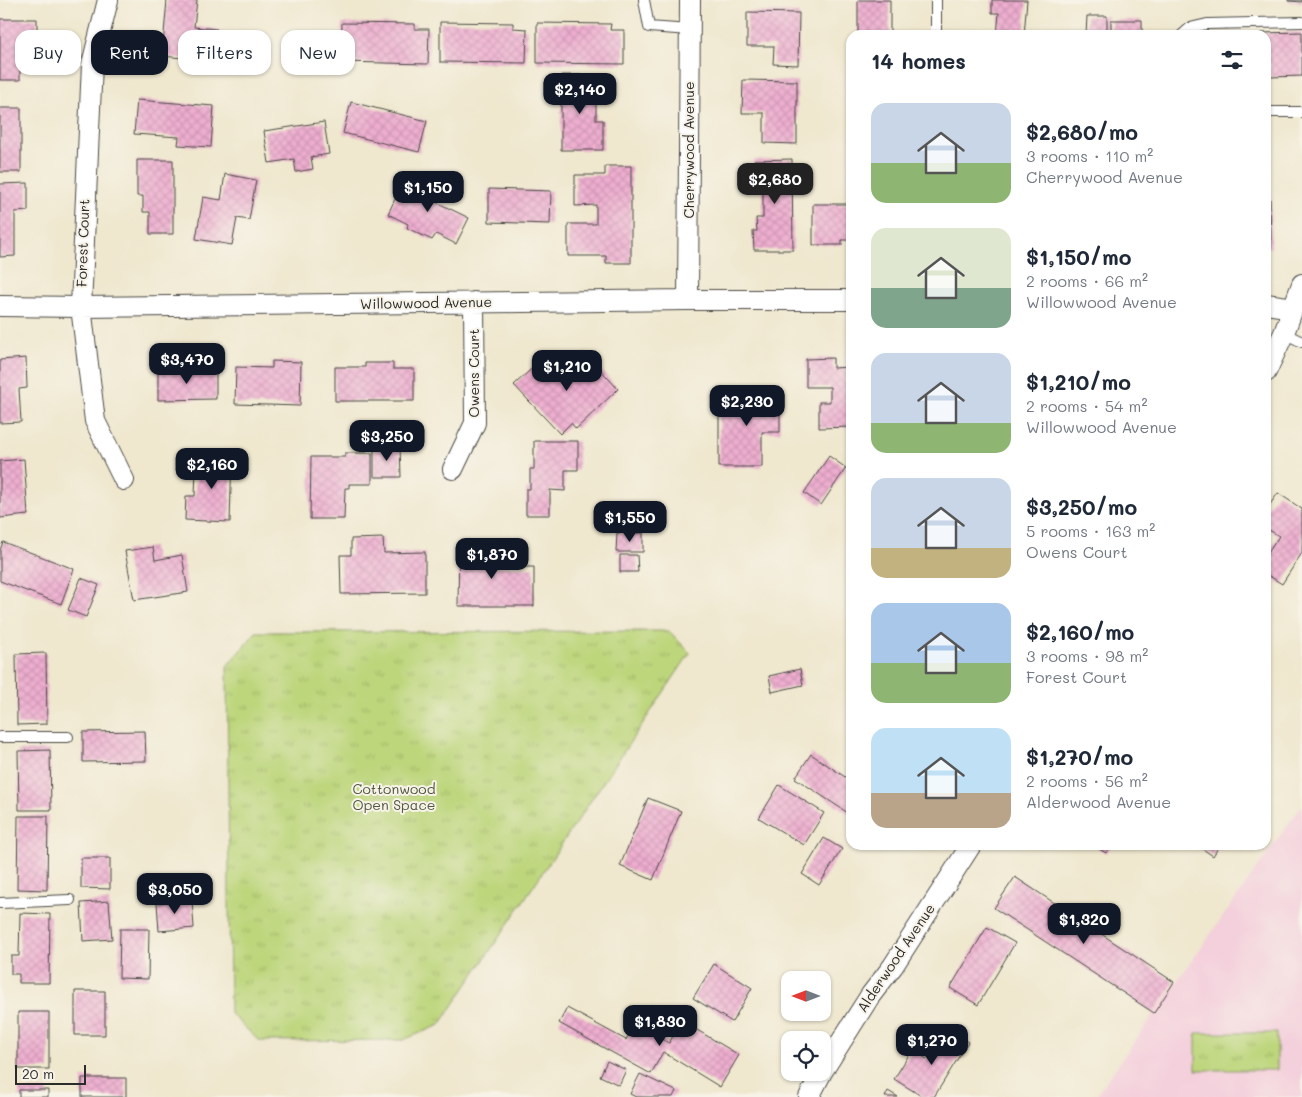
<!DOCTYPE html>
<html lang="en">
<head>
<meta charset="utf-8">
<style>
	:root { --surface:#fff; --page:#f6f6f7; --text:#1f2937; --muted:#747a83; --accent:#111827 }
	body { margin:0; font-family:Mali,sans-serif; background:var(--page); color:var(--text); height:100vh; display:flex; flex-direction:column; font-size:19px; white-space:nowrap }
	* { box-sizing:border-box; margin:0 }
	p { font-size:16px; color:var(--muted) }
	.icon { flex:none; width:28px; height:28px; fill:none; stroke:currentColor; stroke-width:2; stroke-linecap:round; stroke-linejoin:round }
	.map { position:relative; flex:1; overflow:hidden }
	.side { position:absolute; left:846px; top:30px; width:425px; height:820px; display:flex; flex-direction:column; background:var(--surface); border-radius:15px; box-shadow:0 1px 4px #0004 }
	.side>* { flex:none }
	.hud { position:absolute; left:15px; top:30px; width:475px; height:45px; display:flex; gap:10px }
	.needle { width:32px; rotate:270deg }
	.controls { position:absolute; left:781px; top:971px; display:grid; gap:10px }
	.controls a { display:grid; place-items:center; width:50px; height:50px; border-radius:10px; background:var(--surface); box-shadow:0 1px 4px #0004; font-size:25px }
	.scale { position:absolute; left:15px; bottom:12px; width:71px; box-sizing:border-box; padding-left:5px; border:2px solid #2b2b2b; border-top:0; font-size:14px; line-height:18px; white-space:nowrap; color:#2b2b2b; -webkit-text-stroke:4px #f7f3e8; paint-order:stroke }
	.price { position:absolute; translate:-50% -42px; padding:0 11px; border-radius:10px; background:var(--accent); color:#fff; font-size:16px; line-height:32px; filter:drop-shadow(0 1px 2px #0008) }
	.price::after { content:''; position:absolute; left:50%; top:30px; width:15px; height:11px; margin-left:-8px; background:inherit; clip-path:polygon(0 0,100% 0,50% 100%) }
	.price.active { background:#222; color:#fff }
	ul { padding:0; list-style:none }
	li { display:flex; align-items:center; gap:15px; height:125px; padding:0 25px }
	li span { display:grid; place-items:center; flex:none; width:140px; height:100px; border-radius:15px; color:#555 }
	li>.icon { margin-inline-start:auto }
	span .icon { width:60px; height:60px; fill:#fffc; stroke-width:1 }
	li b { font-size:21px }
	h2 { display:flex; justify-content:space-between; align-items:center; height:60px; padding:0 25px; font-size:21px }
	.tag { padding:0 18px; border-radius:15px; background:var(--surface); box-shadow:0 1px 4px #0004; font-size:18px; line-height:45px }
	.tag.active { background:var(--accent); color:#fff }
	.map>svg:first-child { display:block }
</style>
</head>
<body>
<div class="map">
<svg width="1302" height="1097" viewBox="0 0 1302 1097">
	<defs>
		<pattern id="park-tufts" width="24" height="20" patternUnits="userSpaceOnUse" patternTransform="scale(1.25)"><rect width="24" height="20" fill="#bdd67b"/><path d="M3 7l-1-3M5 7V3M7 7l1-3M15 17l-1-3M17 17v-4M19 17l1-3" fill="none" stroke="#a3b86a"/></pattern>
		<pattern id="building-cross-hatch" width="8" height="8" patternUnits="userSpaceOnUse" patternTransform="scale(1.25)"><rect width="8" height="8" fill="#eeadcf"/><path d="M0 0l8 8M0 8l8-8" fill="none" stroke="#cc95b2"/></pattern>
	</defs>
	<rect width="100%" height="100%" fill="#f7f3e8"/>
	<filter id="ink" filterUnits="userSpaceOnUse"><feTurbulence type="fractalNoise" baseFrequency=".02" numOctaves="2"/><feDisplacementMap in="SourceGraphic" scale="10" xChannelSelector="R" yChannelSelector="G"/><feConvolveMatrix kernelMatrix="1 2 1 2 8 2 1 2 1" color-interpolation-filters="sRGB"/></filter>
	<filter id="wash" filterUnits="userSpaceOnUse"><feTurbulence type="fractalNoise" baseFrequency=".0096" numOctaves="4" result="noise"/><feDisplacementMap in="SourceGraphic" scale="20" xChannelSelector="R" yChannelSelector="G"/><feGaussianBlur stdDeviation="1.12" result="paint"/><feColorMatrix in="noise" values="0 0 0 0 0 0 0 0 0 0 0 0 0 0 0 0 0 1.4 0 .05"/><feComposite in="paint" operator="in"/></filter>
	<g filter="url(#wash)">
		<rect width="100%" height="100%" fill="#efe7ce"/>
		<path fill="#f4cfdc" d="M1302 805V1097H1095L1198 952Z"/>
		<path fill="url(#park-tufts)" stroke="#748053" d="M669 631 690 653 440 1025 403 1040 259 1041 230 1013 227 666 256 632Z
			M1196 1033H1277V1070H1196Z"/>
		<g id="blocks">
			<path fill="url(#building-cross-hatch)" d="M167 0H197L194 27 217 29 214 61 162 56Z
				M858 0H890V35H858Z
				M992 0H1027L1024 35H997L999 13H992Z
				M1288 0H1302V2L1288 1Z
				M747 12 799 13 798 65 773 64 774 46H747Z
				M1087 16H1107V35H1086Z
				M0 19H37V44H20V80H0Z
				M1111 20H1142V35H1111Z
				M440 22 513 23V28L527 29 526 63 440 62Z
				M342 23 415 24V29H429L428 64 341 62Z
				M537 23 611 24 610 30H624V64L537 63Z
				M1302 32V76L1270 77V63H1266V35H1260V33Z
				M561 75H594V98H596V120H603V150H561Z
				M743 80 797 81V144L764 143V113H742Z
				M137 100 214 106 211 147 178 145 179 137 134 134Z
				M351 102 427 121 419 152 343 133Z
				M0 108H21V172H0Z
				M324 122 329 154 311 157 313 169 296 172 294 159 269 163 264 131Z
				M792 159 793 250H754L753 231H757L756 218H763V188H759V175H754V160Z
				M137 160H173V234H150V212H143V196H137Z
				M605 166H631V263H606V256H568V224H596V205L575 206V175H605Z
				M225 174 256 180 249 220 237 218 232 245 196 239 203 197 221 200Z
				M425 179 441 186 434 201 469 218 456 244 436 234 432 240 407 228 408 224 388 214 402 184 419 193Z
				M28 183V211L15 212V256L0 257V184Z
				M489 189 551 191 550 224 489 222Z
				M1266 199H1270L1271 248H1266Z
				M813 204H851V240H842V245H813Z
				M585 353 618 389 576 429 571 423 560 434 514 385 541 360 554 374 562 366 566 371Z
				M26 358 27 388 19 389 21 422 0 423V360Z
				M833 358V368L851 367V427L819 428V402H830V387H806V359Z
				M272 361 301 362 300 406 235 404 236 367 272 368Z
				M365 363H393V369H414V401H335V367H365Z
				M216 370V399L158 400V371Z
				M752 389H780V432H762V467H719V397H752Z
				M534 441H578V470H565V491L550 490V515H526V489H530V469H534Z
				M400 446 401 477H374V447Z
				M202 453 232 454 230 522 185 520 186 496H195L196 469H202Z
				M345 453H372V484H349V488H345L344 519H310L311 457H345Z
				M829 456 846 468 821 505 804 493Z
				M24 459 28 515 0 518V461Z
				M1278 493 1302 509V553L1282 584 1266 574V556L1279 536 1266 528V510Z
				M617 533H643V552H616Z
				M383 538 384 553 425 552V593L341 594 340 555H351V539Z
				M3 542 74 569 61 604 0 581V550Z
				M459 542H492V567H534V606H458Z
				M153 547 155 560 182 555 188 592 134 600 125 551Z
				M620 555H637L638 572H620Z
				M81 578 99 585 86 617 68 610Z
				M46 653 47 724 17 725 16 654Z
				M800 669 803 685 772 692 769 676Z
				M145 731 146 761 83 762V732Z
				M50 750 51 810H19L18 751Z
				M811 754 851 781V815L795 778Z
				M779 785 824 813 804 845 759 818Z
				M648 798 681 811 653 880 620 866Z
				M18 816H48L47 890 17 889Z
				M824 838 842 849 819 885 802 874Z
				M1093 845H1112L1106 853Z
				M1197 845H1220L1213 856Z
				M81 858H110V889L81 888Z
				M1015 877 1174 982 1154 1013 994 908Z
				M192 900 194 928 159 931 157 903Z
				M109 901 112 939 83 941 81 903Z
				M20 913 50 914 49 983H19V974H11V956H19Z
				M987 927 1015 943 978 1005 950 988Z
				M120 929H149L148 979 119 978Z
				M714 964 752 988 732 1022 693 998Z
				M75 991H105V1035H75Z
				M567 1008 626 1040 634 1025 669 1043 682 1021 739 1055 720 1087 663 1052 651 1074 559 1023Z
				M18 1012H49V1069H18Z
				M946 1028 968 1042 934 1097H923L894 1079 912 1050 927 1059Z
				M607 1061 626 1070 619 1085 600 1076Z
				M640 1074 676 1091 673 1097H636L630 1094Z
				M82 1078H126V1097H82Z
				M19 1090H48V1097H19Z
				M888 1091 898 1097H885Z"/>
		</g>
	</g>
	<g filter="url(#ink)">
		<use href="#blocks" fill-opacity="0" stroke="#484743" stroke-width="1"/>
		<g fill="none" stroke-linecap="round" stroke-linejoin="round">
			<g stroke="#484743" stroke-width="12">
				<path id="service" d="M644 0 649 27 690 30
					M936 0V35
					M1182 35 1190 28 1207 24 1302 22
					M1266 112H1302
					M1284 333 1302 342
					M0 737H68
					M0 903 70 900"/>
			</g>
			<g stroke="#484743" stroke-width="22">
				<path id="minor" d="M108 0 92 64 81 307 95 421 124 480
					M688 300 690 0
					M1266 304 1294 308
					M0 306 81 307 688 300H851
					M1266 372 1284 333 1302 284
					M453 469 475 423 474 302
					M822 1072 870 996 893 966 971 845
					M809 1097 822 1072"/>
			</g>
			<use href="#service" stroke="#fff" stroke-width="10"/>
			<use href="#minor" stroke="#fff" stroke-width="20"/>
		</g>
	</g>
	<g text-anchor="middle" stroke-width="4" stroke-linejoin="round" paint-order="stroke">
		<g font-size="14" fill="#2b2b2b" stroke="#f7f3e8">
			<text transform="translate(689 150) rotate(-90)" y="5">Cherrywood Avenue</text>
			<text transform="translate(83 243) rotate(-88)" y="5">Forest Court</text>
			<text transform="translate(426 303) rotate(-1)" y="5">Willowwood Avenue</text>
			<text transform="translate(474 373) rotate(-90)" y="5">Owens Court</text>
			<text transform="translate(896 958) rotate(-56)" y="5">Alderwood Avenue</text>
		</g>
		<g font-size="14" fill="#50563f" stroke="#f7f3e8">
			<text x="394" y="794">Cottonwood<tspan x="394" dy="16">Open Space</tspan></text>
		</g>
	</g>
</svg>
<div class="controls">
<a><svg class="needle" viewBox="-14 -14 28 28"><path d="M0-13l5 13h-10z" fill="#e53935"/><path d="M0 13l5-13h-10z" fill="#747a83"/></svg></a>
<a><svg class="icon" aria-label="locate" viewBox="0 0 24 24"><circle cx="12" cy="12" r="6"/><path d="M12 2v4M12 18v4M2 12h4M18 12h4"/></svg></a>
</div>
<div class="scale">20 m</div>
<b class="price" style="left:580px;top:115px">$2,140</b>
<b class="price active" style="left:775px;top:205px">$2,680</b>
<b class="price" style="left:428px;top:213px">$1,150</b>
<b class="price" style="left:187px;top:385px">$3,470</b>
<b class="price" style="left:567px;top:392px">$1,210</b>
<b class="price" style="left:747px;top:427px">$2,230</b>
<b class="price" style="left:387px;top:462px">$3,250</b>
<b class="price" style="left:212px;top:490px">$2,160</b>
<b class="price" style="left:630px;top:543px">$1,550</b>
<b class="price" style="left:492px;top:580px">$1,870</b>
<b class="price" style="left:175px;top:915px">$3,050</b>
<b class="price" style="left:1084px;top:945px">$1,320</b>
<b class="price" style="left:660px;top:1047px">$1,830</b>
<b class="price" style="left:932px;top:1066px">$1,270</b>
<div class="hud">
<a class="tag">Buy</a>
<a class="tag active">Rent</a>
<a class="tag">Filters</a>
<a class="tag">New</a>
</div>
<section class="side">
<h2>14 homes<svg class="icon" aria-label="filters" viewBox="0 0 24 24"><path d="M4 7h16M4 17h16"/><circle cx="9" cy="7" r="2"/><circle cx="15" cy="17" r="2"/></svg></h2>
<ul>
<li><span style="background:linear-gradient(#c9d6e8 60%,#8fb573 0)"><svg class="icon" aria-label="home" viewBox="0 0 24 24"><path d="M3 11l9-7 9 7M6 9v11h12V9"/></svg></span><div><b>$2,680/mo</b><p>3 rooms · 110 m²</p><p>Cherrywood Avenue</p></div></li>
<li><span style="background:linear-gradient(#dfe7d0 60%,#7fa58c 0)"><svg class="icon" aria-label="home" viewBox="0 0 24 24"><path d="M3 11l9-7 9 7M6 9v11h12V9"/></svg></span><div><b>$1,150/mo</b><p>2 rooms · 66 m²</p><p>Willowwood Avenue</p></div></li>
<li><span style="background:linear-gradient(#c9d6e8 70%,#8fb573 0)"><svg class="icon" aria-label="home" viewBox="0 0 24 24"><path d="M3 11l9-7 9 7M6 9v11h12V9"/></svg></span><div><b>$1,210/mo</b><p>2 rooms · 54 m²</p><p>Willowwood Avenue</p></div></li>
<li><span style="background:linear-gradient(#c9d6e8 70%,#c2b280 0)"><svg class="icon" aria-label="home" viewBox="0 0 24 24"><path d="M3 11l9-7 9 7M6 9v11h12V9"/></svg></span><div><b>$3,250/mo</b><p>5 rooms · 163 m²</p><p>Owens Court</p></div></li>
<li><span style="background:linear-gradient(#a9c7e8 60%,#8fb573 0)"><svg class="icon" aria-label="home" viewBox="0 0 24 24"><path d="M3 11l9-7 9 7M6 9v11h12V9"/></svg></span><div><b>$2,160/mo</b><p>3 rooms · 98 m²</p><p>Forest Court</p></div></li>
<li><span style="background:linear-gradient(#bfe0f5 65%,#b9a48a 0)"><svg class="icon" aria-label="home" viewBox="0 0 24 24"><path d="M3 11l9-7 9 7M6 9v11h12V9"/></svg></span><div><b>$1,270/mo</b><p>2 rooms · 56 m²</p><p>Alderwood Avenue</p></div></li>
</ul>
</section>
</div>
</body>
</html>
